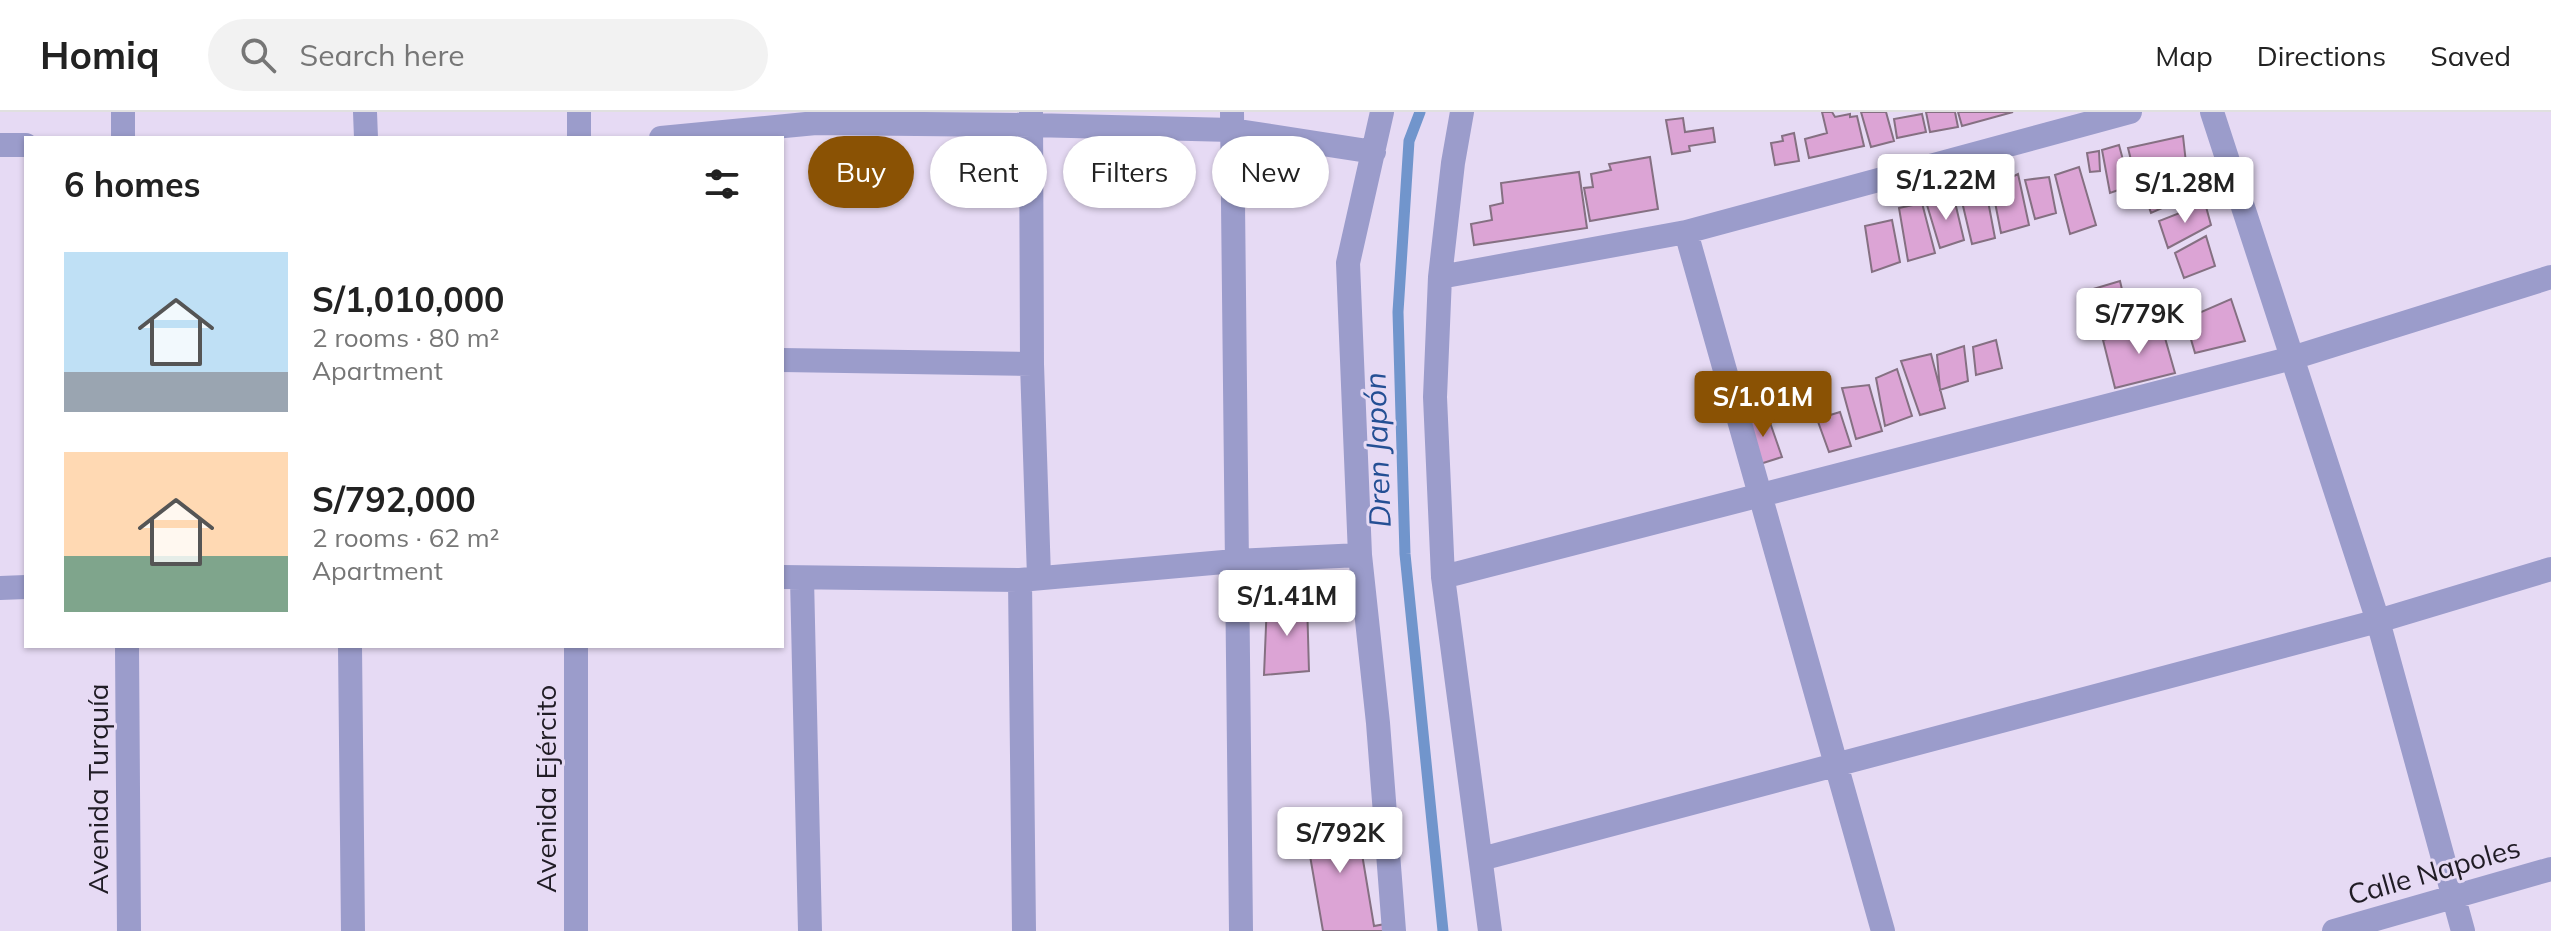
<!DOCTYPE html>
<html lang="en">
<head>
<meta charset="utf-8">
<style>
	:root { --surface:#fff; --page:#f2f2f2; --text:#222; --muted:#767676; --line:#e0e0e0; --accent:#8a5204 }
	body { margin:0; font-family:Mulish,sans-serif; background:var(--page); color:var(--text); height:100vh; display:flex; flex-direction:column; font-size:30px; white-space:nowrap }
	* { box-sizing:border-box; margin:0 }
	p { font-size:26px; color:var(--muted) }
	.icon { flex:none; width:44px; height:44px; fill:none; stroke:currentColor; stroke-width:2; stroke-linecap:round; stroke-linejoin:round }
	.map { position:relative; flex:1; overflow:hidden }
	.sheet { position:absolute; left:24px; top:24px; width:760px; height:512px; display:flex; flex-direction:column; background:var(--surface); border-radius:0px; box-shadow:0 2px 6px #0004 }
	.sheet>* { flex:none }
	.guide { position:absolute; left:808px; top:24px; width:760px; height:72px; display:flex; gap:16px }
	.price { position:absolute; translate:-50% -68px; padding:0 18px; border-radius:8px; background:#fff; color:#222; font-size:26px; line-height:52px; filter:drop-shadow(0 2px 4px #0008) }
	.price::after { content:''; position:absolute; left:50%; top:48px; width:24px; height:18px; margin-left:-12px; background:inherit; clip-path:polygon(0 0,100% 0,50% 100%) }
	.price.current { background:var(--accent); color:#fff }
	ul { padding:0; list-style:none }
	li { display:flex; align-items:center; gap:24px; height:200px; padding:0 40px }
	li span { display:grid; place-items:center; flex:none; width:224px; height:160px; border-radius:0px; color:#555 }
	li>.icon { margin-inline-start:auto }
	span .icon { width:96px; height:96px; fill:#fffc; stroke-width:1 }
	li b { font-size:34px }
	h2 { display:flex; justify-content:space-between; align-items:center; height:96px; padding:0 40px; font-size:34px }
	.chip { padding:0 28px; border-radius:36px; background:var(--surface); box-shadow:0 2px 6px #0004; font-size:28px; line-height:72px }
	.chip.current { background:var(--accent); color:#fff }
	header { display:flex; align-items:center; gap:48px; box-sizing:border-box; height:112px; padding:0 40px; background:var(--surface); border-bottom:2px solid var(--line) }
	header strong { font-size:38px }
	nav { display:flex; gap:44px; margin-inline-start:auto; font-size:28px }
	.search { width:560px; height:72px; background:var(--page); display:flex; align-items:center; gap:20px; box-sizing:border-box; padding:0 28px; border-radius:44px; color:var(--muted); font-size:30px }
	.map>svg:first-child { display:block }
</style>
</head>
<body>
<header>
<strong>Homiq</strong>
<div class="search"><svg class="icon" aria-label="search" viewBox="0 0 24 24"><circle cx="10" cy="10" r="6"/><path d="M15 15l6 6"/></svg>Search here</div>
<nav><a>Map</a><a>Directions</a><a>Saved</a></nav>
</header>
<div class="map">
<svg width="2551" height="819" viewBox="0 0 2551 819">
	<rect width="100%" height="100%" fill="#e6daf4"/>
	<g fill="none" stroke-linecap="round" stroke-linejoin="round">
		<path stroke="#7195cc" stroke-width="11" d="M1420 0 1409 29 1398 200 1405 442 1443 819"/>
	</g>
	<path fill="#dca4d5" stroke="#857082" stroke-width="2" d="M1822 0H1832L1835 5 1850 2V5L1857 4 1864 34 1809 46 1805 27 1827 21Z
		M1861 0H1886L1894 29 1871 35Z
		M1926 0H1955L1958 15 1930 20Z
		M1958 0H2013L1962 14Z
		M1922 2 1926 20 1897 26 1894 7Z
		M1683 6 1685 20 1713 16 1715 30 1689 34 1690 39 1672 42 1666 8Z
		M1794 21 1799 49 1775 53 1771 31 1783 29 1782 24Z
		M2183 24 2186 51 2137 72 2128 36Z
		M2119 33 2130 74 2110 81 2102 38Z
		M2099 39 2100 59 2090 60 2087 41Z
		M1650 45 1658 97 1590 109 1584 76 1593 75 1591 62 1611 58 1609 52Z
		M2079 55 2096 113 2070 122 2055 63Z
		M1579 60 1587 116 1474 133 1471 112 1492 108 1490 94 1503 91 1501 71Z
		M2018 62 2029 113 2001 121 1992 75Z
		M2049 65 2056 101 2035 107 2025 68Z
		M2167 66 2178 89 2151 101 2143 77Z
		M1985 73 1995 126 1972 132 1959 77Z
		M1954 86 1964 128 1940 136 1927 93Z
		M1922 91 1935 141 1908 149 1899 96Z
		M2205 91 2211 113 2168 136 2159 109Z
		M1892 108 1900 150 1872 160 1865 114Z
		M2206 124 2215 154 2184 166 2175 141Z
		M2120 169 2132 220 2103 228 2090 178Z
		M2231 187 2245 229 2195 241 2185 207Z
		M2161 212 2175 261 2115 276 2103 228Z
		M1996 228 2002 256 1976 263 1973 235Z
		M1964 234 1968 269 1940 278 1937 243Z
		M1931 242 1945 296 1920 303 1901 249Z
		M1897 257 1912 304 1885 314 1876 266Z
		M1869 273 1882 319 1856 327 1842 276Z
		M1766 299 1782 345 1757 353 1747 305Z
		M1840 300 1851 334 1829 340 1817 307Z
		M1307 489 1309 559 1264 563 1267 490Z
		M1355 700 1374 814 1391 811 1392 819H1323L1304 709Z"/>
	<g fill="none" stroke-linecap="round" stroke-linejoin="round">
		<path stroke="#9b9ccb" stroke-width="24" d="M123 0V26
			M365 0 366 26
			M579 0V26
			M1031 0 1032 252 1039 465
			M1232 0 1241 819
			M1382 0 1348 151 1360 443 1378 611 1394 819
			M1462 0 1453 51 1440 165 1435 285 1443 465 1490 819
			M2212 0 2378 509 2463 819
			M661 26 816 11 1031 13 1232 18 1374 40
			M0 33H26
			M1686 120 1883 819
			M1440 165 1686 120 2130 0
			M782 248 1032 252
			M782 465 1020 468 1235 449 1360 443
			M1443 465 2292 246 2551 165
			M802 466 810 819
			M1020 468 1024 819
			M0 476 26 475
			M127 534 129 819
			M350 534 353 819
			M576 534V819
			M1481 747 2378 509 2551 457
			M2334 819 2551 757"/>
	</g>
	<g text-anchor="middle" stroke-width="6" stroke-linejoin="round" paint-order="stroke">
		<g font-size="28" fill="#201c25" stroke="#e6daf4">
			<text transform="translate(98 677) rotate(-90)" y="10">Avenida Turquía</text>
			<text transform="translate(546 677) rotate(-90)" y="10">Avenida Ejército</text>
			<text transform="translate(2434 759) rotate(-16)" y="10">Calle Napoles</text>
		</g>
		<g font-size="30" font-style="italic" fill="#244f94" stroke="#e6daf4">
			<text transform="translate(1378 338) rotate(-92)" y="10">Dren Japón</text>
		</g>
	</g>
</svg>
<b class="price" style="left:1946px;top:110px">S/1.22M</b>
<b class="price" style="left:2185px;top:113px">S/1.28M</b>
<b class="price" style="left:2139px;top:244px">S/779K</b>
<b class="price current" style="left:1763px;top:327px">S/1.01M</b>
<b class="price" style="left:1287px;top:526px">S/1.41M</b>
<b class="price" style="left:1340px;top:763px">S/792K</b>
<div class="guide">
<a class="chip current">Buy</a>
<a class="chip">Rent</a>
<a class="chip">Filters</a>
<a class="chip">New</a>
</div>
<section class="sheet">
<h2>6 homes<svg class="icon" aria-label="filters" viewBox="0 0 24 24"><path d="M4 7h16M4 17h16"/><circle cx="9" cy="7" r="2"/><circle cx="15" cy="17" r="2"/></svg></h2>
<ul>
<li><span style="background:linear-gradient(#bfe0f5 75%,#9aa5b1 0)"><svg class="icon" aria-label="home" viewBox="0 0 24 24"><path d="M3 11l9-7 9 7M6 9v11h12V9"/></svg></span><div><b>S/1,010,000</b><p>2 rooms · 80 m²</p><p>Apartment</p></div></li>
<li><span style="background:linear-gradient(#ffd9b3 65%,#7fa58c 0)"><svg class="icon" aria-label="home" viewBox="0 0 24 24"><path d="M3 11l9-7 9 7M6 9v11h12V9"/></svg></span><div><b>S/792,000</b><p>2 rooms · 62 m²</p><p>Apartment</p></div></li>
</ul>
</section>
</div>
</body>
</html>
